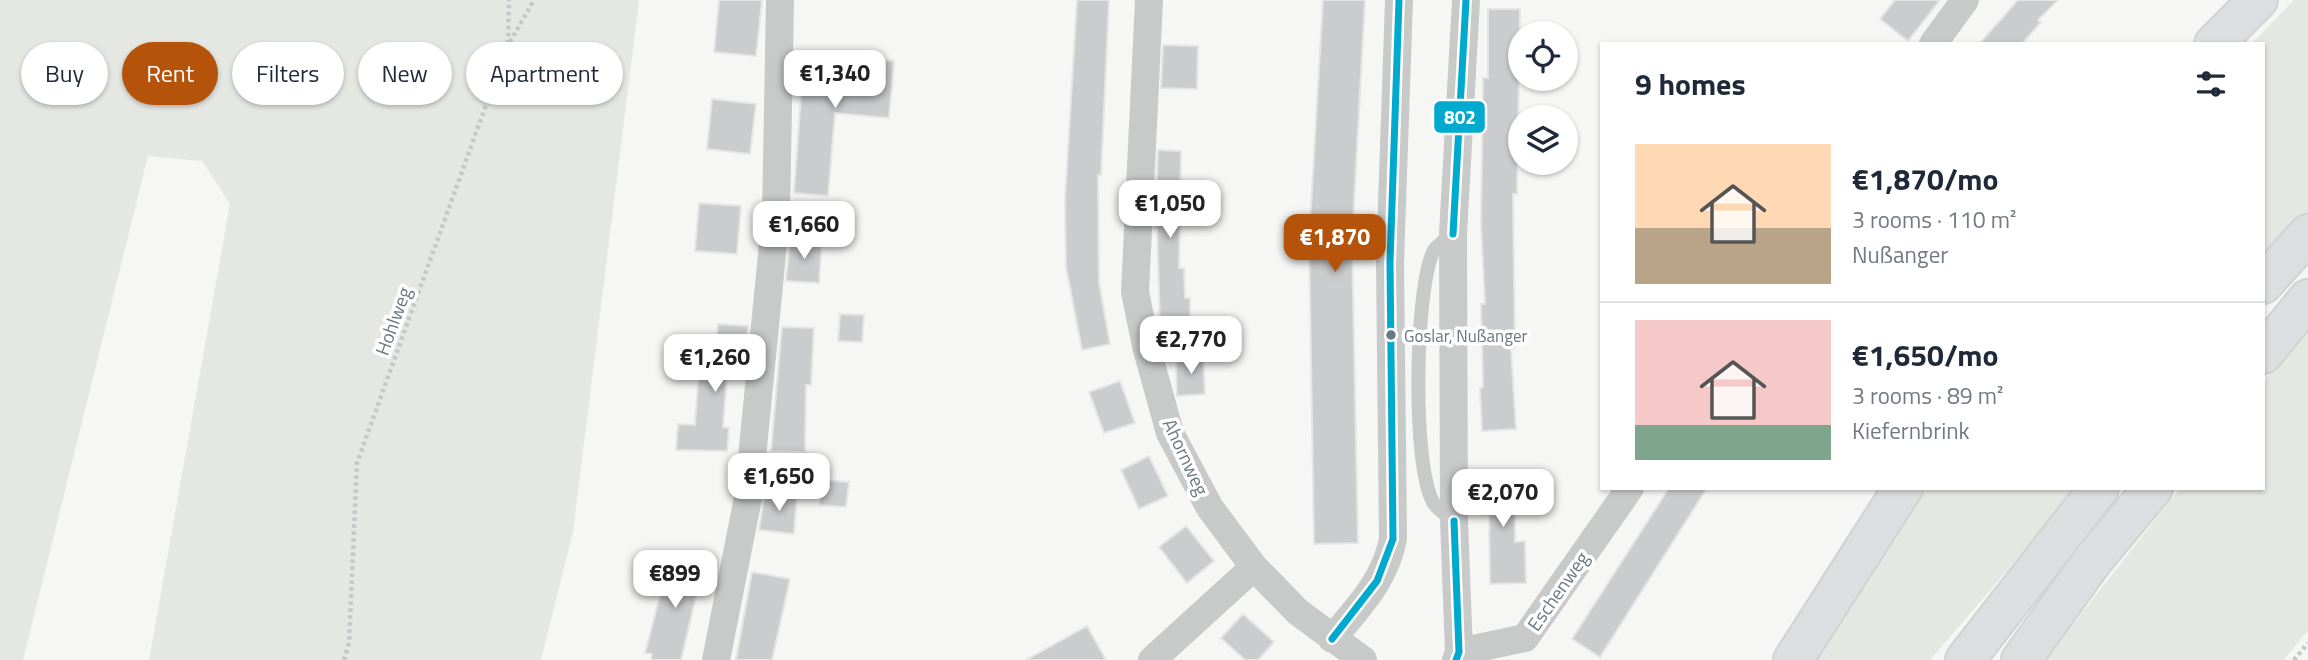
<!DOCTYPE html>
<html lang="en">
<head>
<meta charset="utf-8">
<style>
	:root { --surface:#fff; --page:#f2f2f3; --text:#1f2937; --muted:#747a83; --line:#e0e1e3; --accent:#b45309 }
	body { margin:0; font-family:"Titillium Web",sans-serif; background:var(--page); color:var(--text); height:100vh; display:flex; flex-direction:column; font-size:26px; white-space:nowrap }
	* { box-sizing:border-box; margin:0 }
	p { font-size:23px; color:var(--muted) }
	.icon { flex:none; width:38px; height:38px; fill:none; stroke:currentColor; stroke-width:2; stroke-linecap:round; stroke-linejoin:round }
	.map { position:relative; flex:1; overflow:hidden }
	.details { position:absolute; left:1600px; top:42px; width:665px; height:448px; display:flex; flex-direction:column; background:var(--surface); border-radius:0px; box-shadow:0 2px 5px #0004 }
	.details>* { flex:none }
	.guide { position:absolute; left:21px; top:42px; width:665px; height:63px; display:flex; gap:14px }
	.buttons { position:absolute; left:1508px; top:21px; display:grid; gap:14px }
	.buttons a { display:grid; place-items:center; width:70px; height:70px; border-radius:50%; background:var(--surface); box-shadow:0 2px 5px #0004; font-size:35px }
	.price { position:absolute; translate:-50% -60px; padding:0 16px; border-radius:14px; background:#fff; color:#222; font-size:23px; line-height:46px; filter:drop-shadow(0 2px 4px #0008) }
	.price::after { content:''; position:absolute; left:50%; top:42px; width:21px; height:16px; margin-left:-10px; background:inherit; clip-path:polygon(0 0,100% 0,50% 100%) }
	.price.on { background:var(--accent); color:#fff }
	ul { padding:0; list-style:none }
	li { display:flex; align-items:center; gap:21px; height:175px; padding:0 35px }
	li+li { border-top:2px solid var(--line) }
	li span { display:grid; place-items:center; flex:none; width:196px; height:140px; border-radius:0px; color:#555 }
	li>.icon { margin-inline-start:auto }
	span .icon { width:84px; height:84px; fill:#fffc; stroke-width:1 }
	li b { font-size:30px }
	h2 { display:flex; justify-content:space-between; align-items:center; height:84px; padding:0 35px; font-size:30px }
	.tag { padding:0 24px; border-radius:32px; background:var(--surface); box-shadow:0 2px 5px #0004; font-size:24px; line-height:63px }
	.tag.on { background:var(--accent); color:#fff }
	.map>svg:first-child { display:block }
</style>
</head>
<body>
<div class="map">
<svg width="2308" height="660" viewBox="0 0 2308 660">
	<rect width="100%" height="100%" fill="#f6f6f5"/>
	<path fill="#e5e7e2" d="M0 0H639L573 532 541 660H149L230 204 202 161 148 156 23 660H0Z
		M2294 0H2308V221L2263 273V44H2251Z
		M2308 324V630L2284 660H2045L2180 488H2263V382Z
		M1921 488H2078L1930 660H1808Z"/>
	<path fill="#cbcccd" stroke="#e5e5e4" stroke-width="2" d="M719 0H762L756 56 714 52Z
		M1077 0H1109L1101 175H1098L1099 283 1110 344 1082 350 1066 267 1065 199Z
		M1323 0H1365L1352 240 1358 543 1314 544 1309 241Z
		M1895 0H1940L1908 41 1880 19Z
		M2018 0H2058L2038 20 2041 22 2022 44H1979Z
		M1488 9H1520L1517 194H1513L1515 348 1511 349 1516 429 1482 431 1480 388 1483 387 1481 304H1485L1481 225 1483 78H1488Z
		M1163 45 1198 46 1197 89 1161 88Z
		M804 53 894 61 889 118 835 113 828 196 794 193Z
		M712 99 756 104 750 154 707 149Z
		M1158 150 1181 151 1179 268H1184L1185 298H1190V320H1178V324H1160L1157 229H1155Z
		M699 203 741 206 737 254 695 251Z
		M790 239 822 241 819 283 786 281Z
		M840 314 864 315 862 342 838 341Z
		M718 324 748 326 744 374 727 373 723 427 729 428 727 451 676 450 678 424 695 425 699 370 714 372Z
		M782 327 814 328 811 385H806L805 452 771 451Z
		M1203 352 1205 394 1177 396 1176 362Z
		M1120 381 1135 423 1104 433 1089 392Z
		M1149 456 1168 496 1139 509 1121 470Z
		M1484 471H1515V542L1525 541 1526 583 1490 584 1489 515H1483Z
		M822 480 849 482 846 507 819 505Z
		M1669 488H1707L1600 657 1572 639Z
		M765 492 797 495 794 534 759 530Z
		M1186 526 1214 561 1187 583 1159 547Z
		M670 557 704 563 681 660H651L652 654 645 653Z
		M752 572 790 579 772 660H736Z
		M1243 614 1274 642 1258 660H1245L1221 638Z
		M1087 626 1106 660H1026Z"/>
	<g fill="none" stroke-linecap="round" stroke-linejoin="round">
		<g stroke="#d1d2d3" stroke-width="42">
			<path id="secondary" d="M2214 44 2258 0
				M1793 660 1903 488"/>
		</g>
		<g stroke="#d1d2d2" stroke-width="42">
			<path id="highway" d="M2263 284 2308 234
				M2263 354 2308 299
				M1965 660 2099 488
				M2021 660 2094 559 2153 488"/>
		</g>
		<path stroke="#c6c7c8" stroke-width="4.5" stroke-dasharray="3.5 3.5" stroke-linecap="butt" d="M510 42 534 0
			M344 660 349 643 357 463 508 44 509 0
			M2294 660 2308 643"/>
		<path stroke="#c8caca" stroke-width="14" d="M1453 520C1446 515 1437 509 1433 502 1412 464 1415 292 1433 252 1436 245 1447 239 1453 234"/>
		<path stroke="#c8caca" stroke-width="28" d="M1149 0 1135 292 1146 346 1170 433 1210 508 1254 567 1298 612 1363 660
			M1933 44 1965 0
			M1332 639C1358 607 1385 581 1393 539L1390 263 1399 0
			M1459 652 1525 638 1630 488
			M716 660 748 498 776 214 780 0
			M1152 660 1254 567
			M1456 660 1459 652 1454 521 1453 234 1466 0"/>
		<use href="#secondary" stroke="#dddedf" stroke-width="38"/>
		<use href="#highway" stroke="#dddedf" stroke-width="38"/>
		<g stroke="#fff" stroke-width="12">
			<path id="bus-1" d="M1453 234 1466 0
				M1454 521 1459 652 1456 660
				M1332 639 1377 581 1393 539 1390 263 1399 0"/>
		</g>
		<use href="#bus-1" stroke="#00a9ce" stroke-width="7"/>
	</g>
	<circle fill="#687982" stroke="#fff" stroke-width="2.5" cx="1391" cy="335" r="6"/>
	<g text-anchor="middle" stroke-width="7" stroke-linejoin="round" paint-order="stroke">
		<g font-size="17" fill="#687982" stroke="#fff" text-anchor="start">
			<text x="1404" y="342">Goslar, Nußanger</text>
		</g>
		<g font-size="19" fill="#687982" stroke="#fff">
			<text transform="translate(393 321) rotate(-70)" y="7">Hohlweg</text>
			<text transform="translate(1186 457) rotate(65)" y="7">Ahornweg</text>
			<text transform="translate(1558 591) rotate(-55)" y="7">Eschenweg</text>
		</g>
	</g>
	<rect stroke="#fff" stroke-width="2.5" x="1433" y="100" width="53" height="34" rx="7" fill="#00a9ce"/>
	<g font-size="19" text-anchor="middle" font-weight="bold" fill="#fff">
		<text x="1460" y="124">802</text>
	</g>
</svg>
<div class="buttons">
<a><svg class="icon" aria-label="locate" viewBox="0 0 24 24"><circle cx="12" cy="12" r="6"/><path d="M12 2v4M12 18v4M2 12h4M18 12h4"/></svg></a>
<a><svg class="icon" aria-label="layers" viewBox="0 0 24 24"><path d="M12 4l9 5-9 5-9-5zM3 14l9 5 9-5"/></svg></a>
</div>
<b class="price" style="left:835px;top:110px">€1,340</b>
<b class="price" style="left:1170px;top:240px">€1,050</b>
<b class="price" style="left:804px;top:261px">€1,660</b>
<b class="price on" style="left:1335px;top:274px">€1,870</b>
<b class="price" style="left:1191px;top:376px">€2,770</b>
<b class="price" style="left:715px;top:394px">€1,260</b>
<b class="price" style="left:779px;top:513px">€1,650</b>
<b class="price" style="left:1503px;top:529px">€2,070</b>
<b class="price" style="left:675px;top:610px">€899</b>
<div class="guide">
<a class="tag">Buy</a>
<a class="tag on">Rent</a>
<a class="tag">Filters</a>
<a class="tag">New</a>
<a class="tag">Apartment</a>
</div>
<section class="details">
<h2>9 homes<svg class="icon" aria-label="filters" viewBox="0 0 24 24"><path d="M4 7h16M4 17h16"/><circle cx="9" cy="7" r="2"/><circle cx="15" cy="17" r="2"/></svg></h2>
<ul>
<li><span style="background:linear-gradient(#ffd9b3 60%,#b9a48a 0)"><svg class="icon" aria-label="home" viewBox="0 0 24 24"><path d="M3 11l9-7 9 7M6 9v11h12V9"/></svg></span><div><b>€1,870/mo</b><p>3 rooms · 110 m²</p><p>Nußanger</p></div></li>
<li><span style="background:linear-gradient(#f6c9c9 75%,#7fa58c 0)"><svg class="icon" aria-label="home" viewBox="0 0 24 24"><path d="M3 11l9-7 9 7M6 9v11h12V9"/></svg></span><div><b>€1,650/mo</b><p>3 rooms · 89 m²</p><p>Kiefernbrink</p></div></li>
</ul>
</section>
</div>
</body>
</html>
